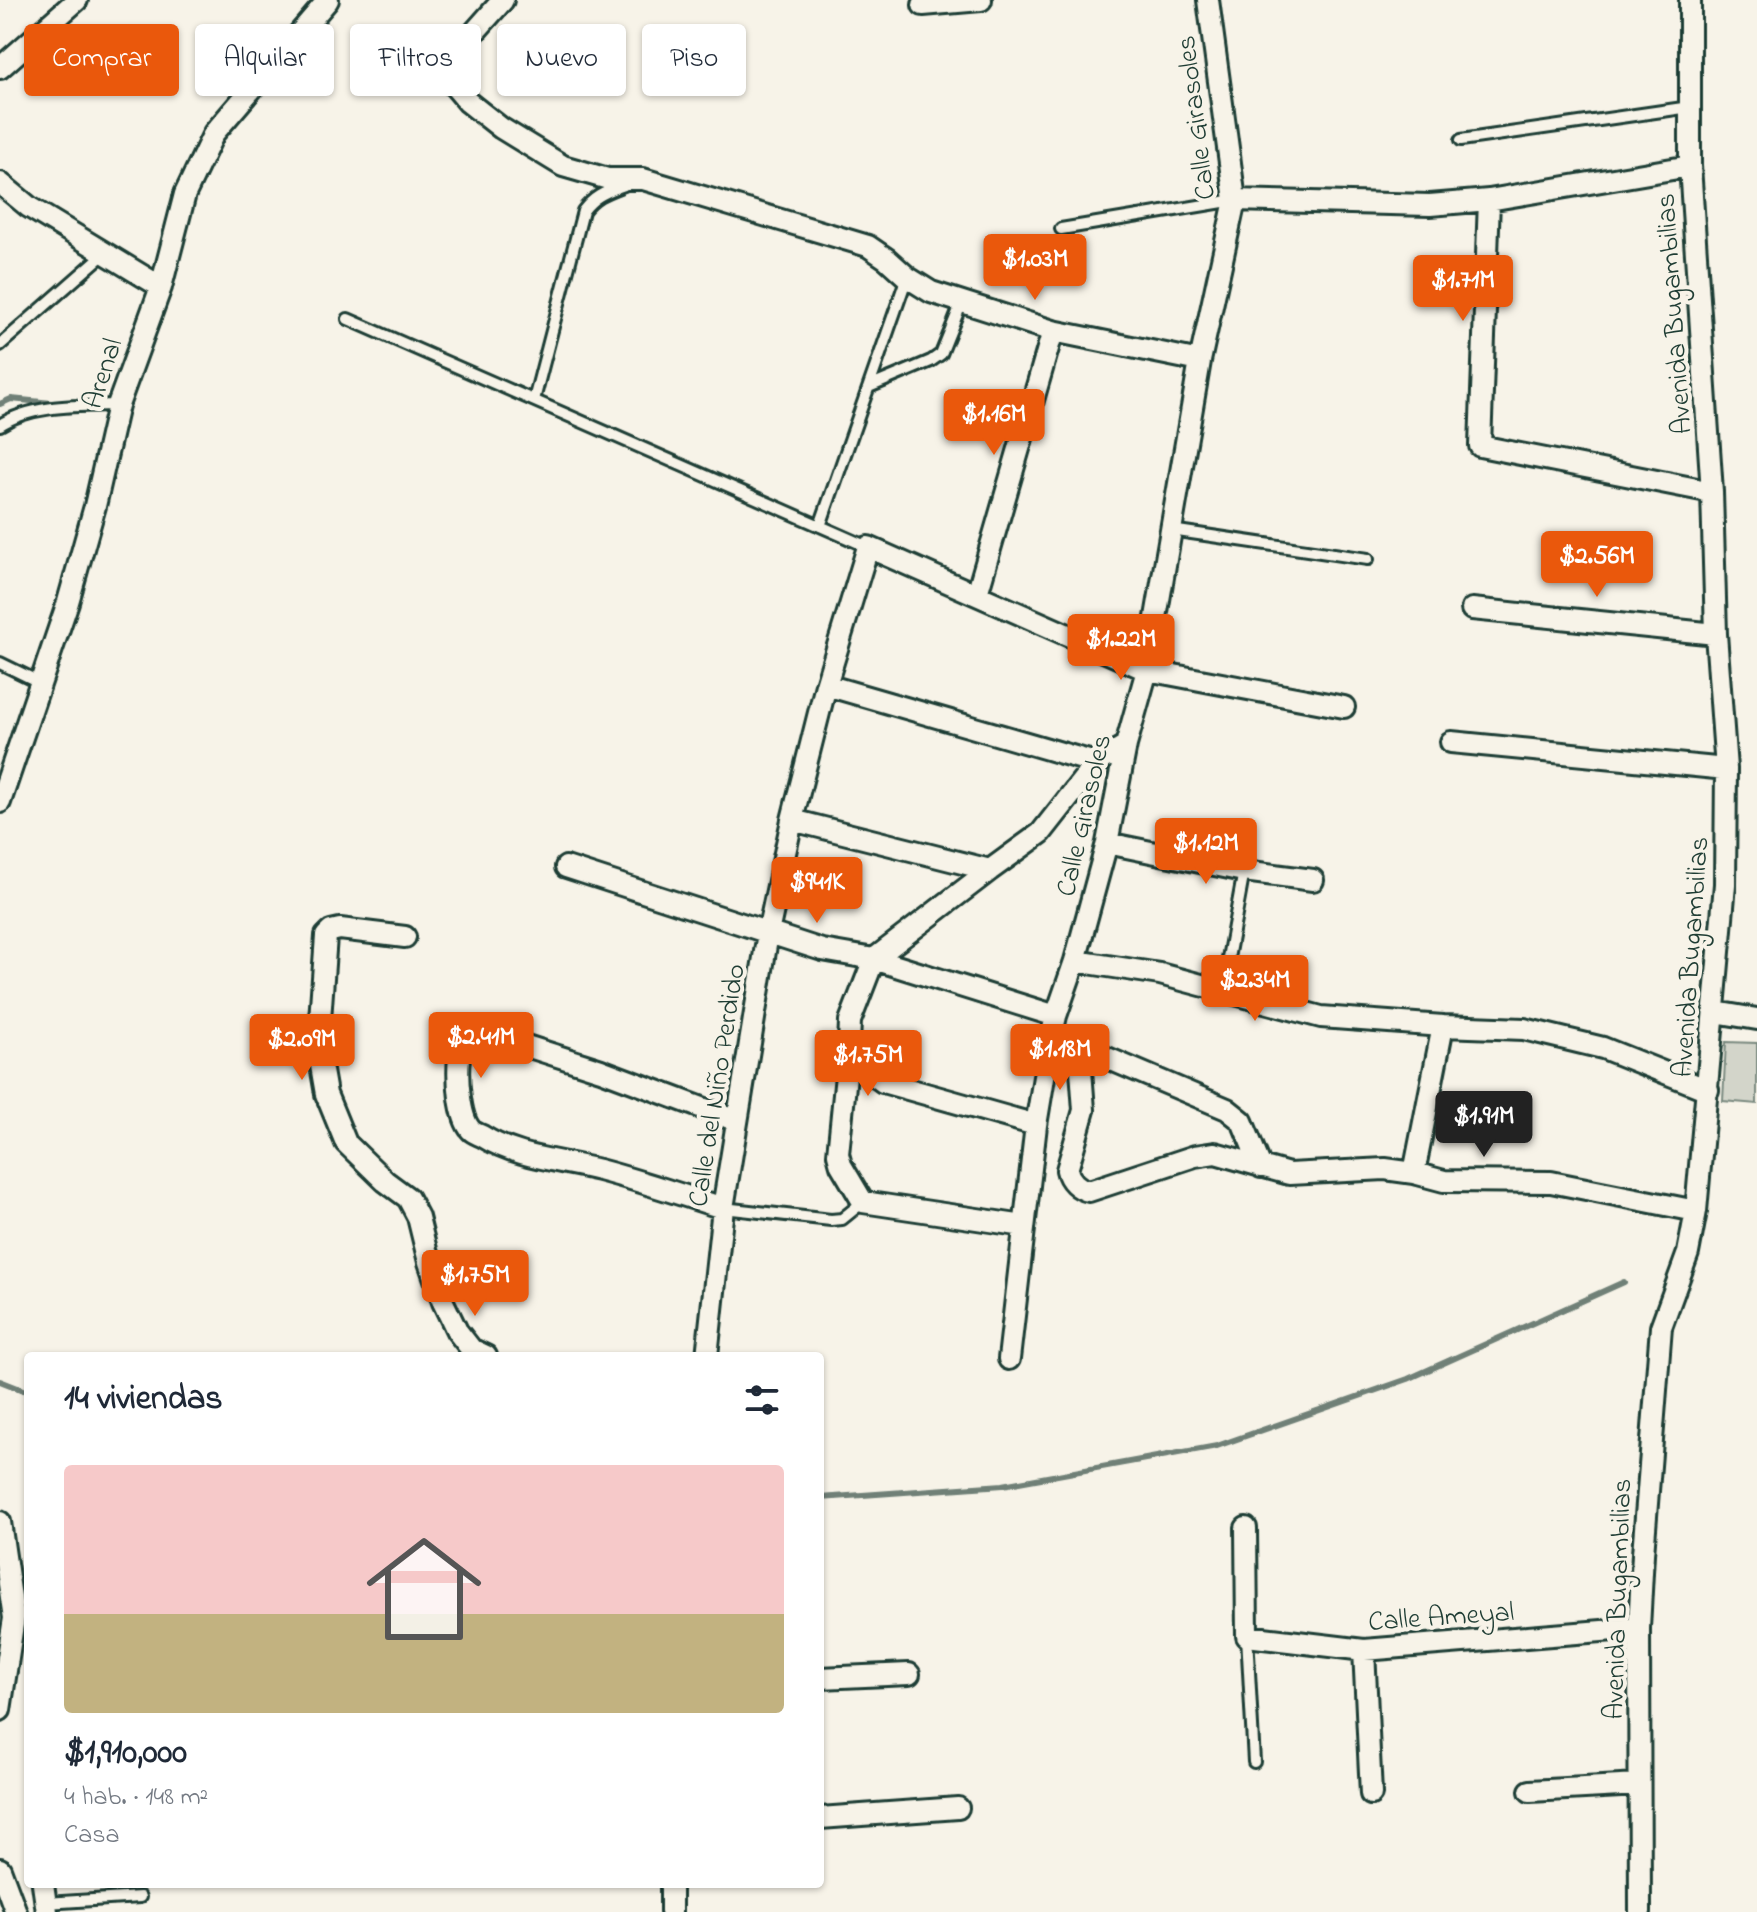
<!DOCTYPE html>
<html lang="es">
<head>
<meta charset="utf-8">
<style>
	:root { --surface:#fff; --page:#f2f2f3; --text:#1f2937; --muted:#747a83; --line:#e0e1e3; --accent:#ea580c }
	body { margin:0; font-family:"Indie Flower",sans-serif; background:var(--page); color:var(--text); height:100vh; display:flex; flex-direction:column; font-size:30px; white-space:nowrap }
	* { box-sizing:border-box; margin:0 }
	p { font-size:26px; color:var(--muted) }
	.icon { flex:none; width:44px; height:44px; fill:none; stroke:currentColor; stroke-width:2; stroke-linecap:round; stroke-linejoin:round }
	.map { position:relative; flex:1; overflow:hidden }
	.panel { position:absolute; left:24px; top:1352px; width:800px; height:536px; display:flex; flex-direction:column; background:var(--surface); border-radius:8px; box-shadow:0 2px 6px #0004 }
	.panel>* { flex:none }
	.guide { position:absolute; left:24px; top:24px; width:800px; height:72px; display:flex; gap:16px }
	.price { position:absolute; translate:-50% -68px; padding:0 18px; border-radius:8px; background:var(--accent); color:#fff; font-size:26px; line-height:52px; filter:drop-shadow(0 2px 4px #0008) }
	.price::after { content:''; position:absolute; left:50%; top:48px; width:24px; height:18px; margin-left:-12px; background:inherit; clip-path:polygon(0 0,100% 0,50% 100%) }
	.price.active { background:#222; color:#fff }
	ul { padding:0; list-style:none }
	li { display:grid; align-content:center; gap:16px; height:424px; padding:0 40px }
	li+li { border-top:2px solid var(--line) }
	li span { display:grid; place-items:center; height:248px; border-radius:8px; color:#555 }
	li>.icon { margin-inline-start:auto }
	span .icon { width:144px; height:144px; fill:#fffc; stroke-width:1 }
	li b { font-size:34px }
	h2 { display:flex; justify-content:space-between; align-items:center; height:96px; padding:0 40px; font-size:34px }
	.chip { padding:0 28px; border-radius:8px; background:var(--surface); box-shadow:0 2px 6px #0004; font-size:28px; line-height:72px }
	.chip.active { background:var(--accent); color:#fff }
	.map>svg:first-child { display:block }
</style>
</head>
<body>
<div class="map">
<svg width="1757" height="1912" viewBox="0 0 1757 1912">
	<rect width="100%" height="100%" fill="#f7f3e8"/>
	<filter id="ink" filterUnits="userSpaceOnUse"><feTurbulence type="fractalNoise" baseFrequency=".0125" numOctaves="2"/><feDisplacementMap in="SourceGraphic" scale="16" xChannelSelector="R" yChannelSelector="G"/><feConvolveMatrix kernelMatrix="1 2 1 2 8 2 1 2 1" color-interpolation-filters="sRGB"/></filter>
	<g filter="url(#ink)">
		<path fill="#d3d5ca" stroke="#79897f" stroke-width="2" d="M1726 1042 1757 1043V1104L1723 1101Z"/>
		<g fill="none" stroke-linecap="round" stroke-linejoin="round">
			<path stroke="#6f8077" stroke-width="6" d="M0 404 11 399 52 403
				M0 1381 28 1392
				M820 1498 1003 1485 1217 1446 1408 1379 1624 1282"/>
			<g stroke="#1f3d34" stroke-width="16">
				<path id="lane" d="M1461 140 1690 107
					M1061 229 1235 200
					M348 319 868 547
					M0 345 105 253
					M869 387 931 361 941 354 962 302
					M534 400 583 211C595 195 606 192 624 185
					M0 425C32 404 81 406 118 405
					M820 526 907 277
					M1171 530 1368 559
					M0 663 39 682
					M1222 991 1244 871
					M723 1208 831 1220 842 1219 863 1202
					M1247 1636 1254 1762
					M46 1903 140 1897"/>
			</g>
			<g stroke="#1f3d34" stroke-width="26">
				<path id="street" d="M503 0 448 62 451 82 468 102 501 128 563 166 608 179H643L868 246 887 259 907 277 931 292 1053 331 1200 361
					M923 5 981 0
					M0 68 77 0
					M0 183 29 207 161 287
					M1235 200 1430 205 1489 200 1690 166
					M1489 200 1480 446 1712 492
					M977 594 1053 331
					M1472 609 1716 634
					M826 685 1096 763 1126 745
					M1451 742 1726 769
					M0 802 68 602 95 506 118 405 161 287 185 194 214 133 328 0
					M792 820 990 870 1041 833 1096 763
					M1107 843 1244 871 1313 880
					M566 867 822 950 874 959 1056 1016
					M990 870 874 959 850 1021 849 1045 860 1065 883 1082 1036 1125
					M405 937 340 929 331 931 326 936 318 1048 326 1094 346 1143 385 1181 408 1198 418 1217 429 1262 443 1302 457 1331 471 1349 486 1356
					M1075 961 1160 974 1321 1017 1443 1026
					M1715 1012 1757 1019
					M849 1045 838 1154 841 1165 863 1202 1024 1226
					M1261 1167 1242 1121 1227 1109 1093 1052 1085 1056 1081 1070 1084 1110 1067 1170C1069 1180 1078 1189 1089 1191L1195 1156 1215 1153 1289 1174 1385 1169 1414 1173 1444 1181 1551 1182 1696 1211
					M1414 1173 1443 1026 1524 1029 1603 1048 1708 1090
					M723 1208C682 1195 641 1181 599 1170 560 1160 517 1158 482 1136 478 1134 474 1133 471 1130 459 1117 457 1076 459 1058 460 1041 469 1033 486 1033L601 1070 737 1121
					M707 1356 723 1208 768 933 792 820 826 685 868 547 1147 670 1344 707
					M1009 1359 1036 1125 1049 1047 1056 1016 1075 961 1107 843 1126 745 1147 670 1200 361 1235 200 1208 0
					M0 1522 14 1618 0 1710
					M1246 1528 1247 1636 1364 1650 1639 1628
					M1364 1650 1371 1794
					M820 1678 909 1674
					M1530 1791 1639 1785
					M820 1818 958 1808
					M0 1869 16 1912
					M43 1884 47 1912
					M671 1912V1884
					M1640 1912 1639 1628 1643 1554 1661 1327 1688 1253 1696 1211 1725 884 1726 769 1716 634 1712 492 1690 166V0"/>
			</g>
			<use href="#lane" stroke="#f7f3e8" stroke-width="10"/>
			<use href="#street" stroke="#f7f3e8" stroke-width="20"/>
		</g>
	</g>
	<g text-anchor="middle" stroke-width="8" stroke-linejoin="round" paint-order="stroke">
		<g font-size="28" fill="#1f3d34" stroke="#f7f3e8">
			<text transform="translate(1194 118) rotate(-97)" y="10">Calle Girasoles</text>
			<text transform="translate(1672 314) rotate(-94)" y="10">Avenida Bugambilias</text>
			<text transform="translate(101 373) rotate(-72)" y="10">Arenal</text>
			<text transform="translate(1082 815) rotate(-77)" y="10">Calle Girasoles</text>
			<text transform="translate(1689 957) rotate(-86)" y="10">Avenida Bugambilias</text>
			<text transform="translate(715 1085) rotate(-81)" y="10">Calle del Niño Perdido</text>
			<text transform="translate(1616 1599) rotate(-88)" y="10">Avenida Bugambilias</text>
			<text transform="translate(1441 1615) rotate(-4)" y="10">Calle Ameyal</text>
		</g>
	</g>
</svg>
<b class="price" style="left:1035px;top:302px">$1.03M</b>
<b class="price" style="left:1463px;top:323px">$1.71M</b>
<b class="price" style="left:994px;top:457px">$1.16M</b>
<b class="price" style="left:1597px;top:599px">$2.56M</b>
<b class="price" style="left:1121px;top:682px">$1.22M</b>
<b class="price" style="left:1206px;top:886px">$1.12M</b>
<b class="price" style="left:817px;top:925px">$941K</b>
<b class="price" style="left:1255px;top:1023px">$2.34M</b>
<b class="price" style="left:481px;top:1080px">$2.41M</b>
<b class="price" style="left:302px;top:1082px">$2.09M</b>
<b class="price" style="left:1060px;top:1092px">$1.18M</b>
<b class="price" style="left:868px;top:1098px">$1.75M</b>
<b class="price active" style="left:1484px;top:1159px">$1.91M</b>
<b class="price" style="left:475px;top:1318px">$1.75M</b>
<div class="guide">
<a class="chip active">Comprar</a>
<a class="chip">Alquilar</a>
<a class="chip">Filtros</a>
<a class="chip">Nuevo</a>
<a class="chip">Piso</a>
</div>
<section class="panel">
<h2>14 viviendas<svg class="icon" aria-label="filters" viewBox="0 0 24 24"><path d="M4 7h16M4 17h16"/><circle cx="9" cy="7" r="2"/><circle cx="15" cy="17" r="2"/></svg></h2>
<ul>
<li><span style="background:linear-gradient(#f6c9c9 60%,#c2b280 0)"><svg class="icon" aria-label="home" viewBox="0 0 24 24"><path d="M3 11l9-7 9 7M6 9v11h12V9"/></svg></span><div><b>$1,910,000</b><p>4 hab. · 148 m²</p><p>Casa</p></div></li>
</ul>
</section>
</div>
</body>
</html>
